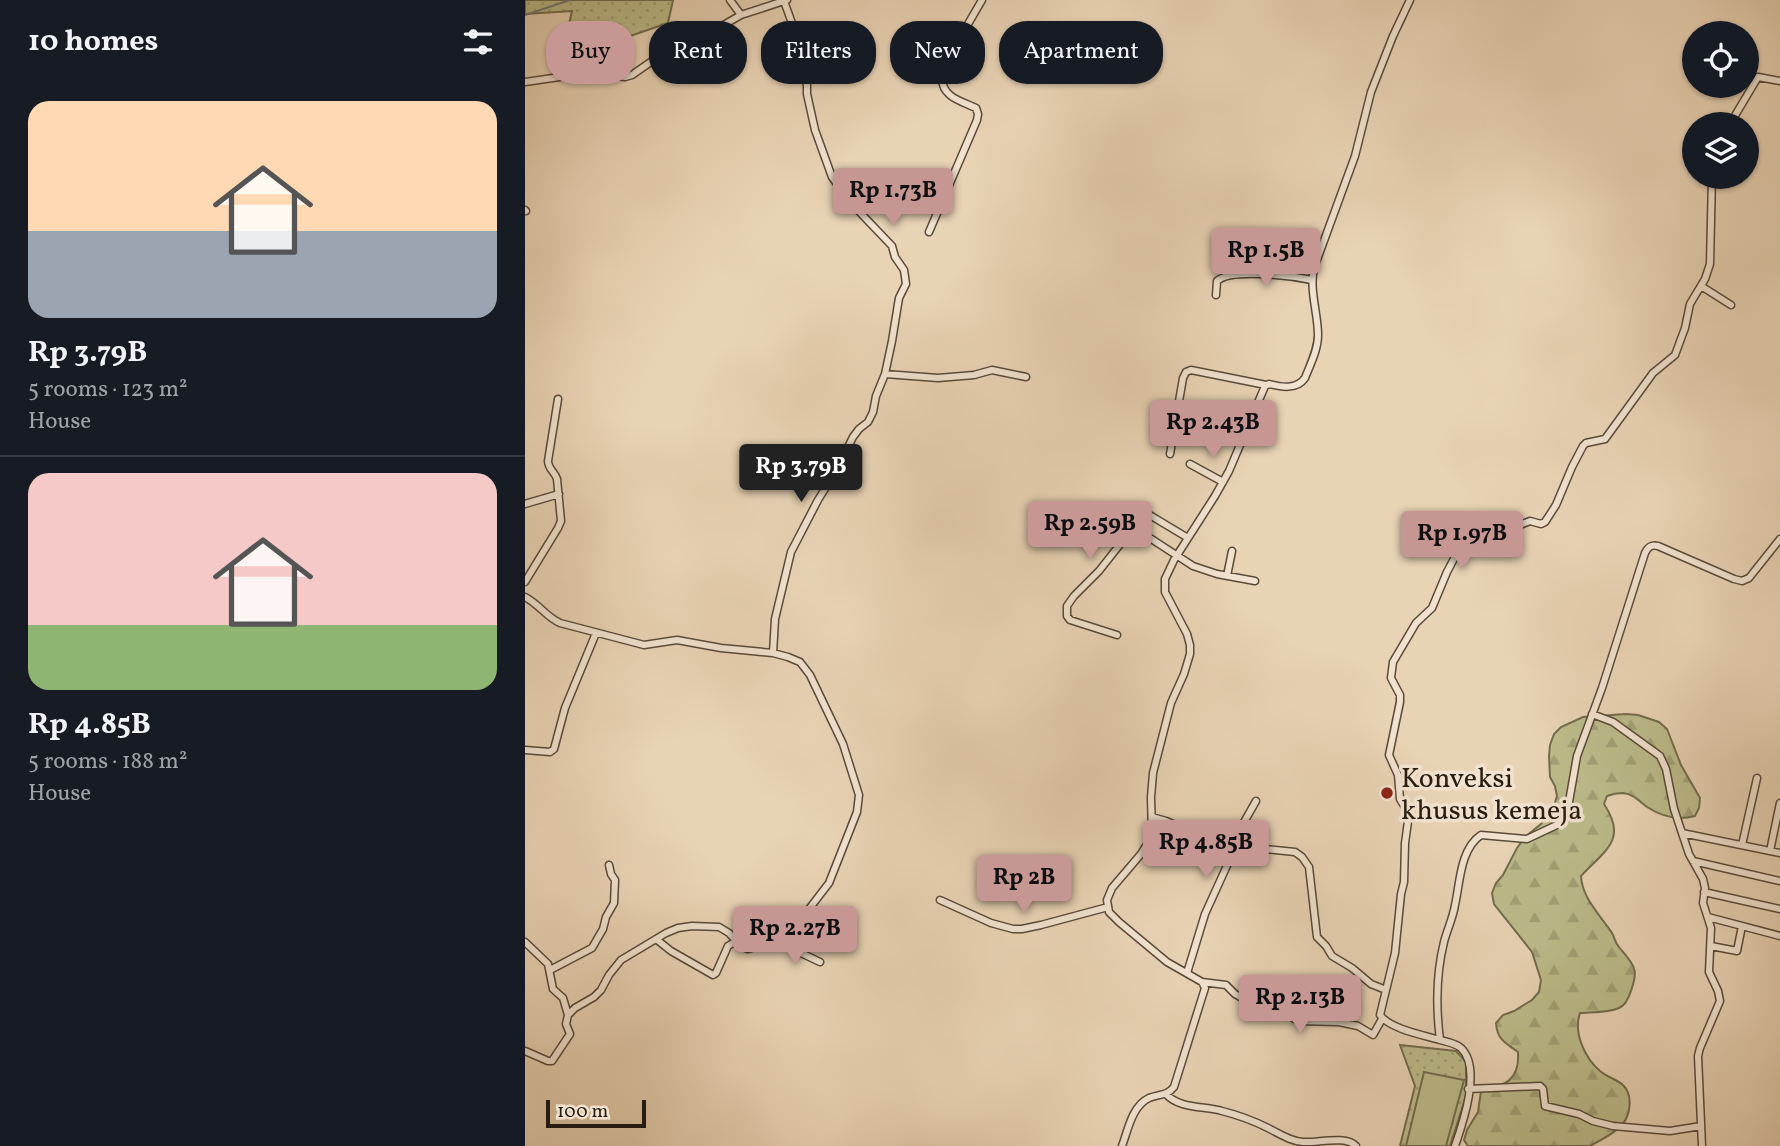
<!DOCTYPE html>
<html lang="en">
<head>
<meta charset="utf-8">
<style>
	:root { --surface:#171b24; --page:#242831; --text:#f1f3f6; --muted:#9ea1a6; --line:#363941; --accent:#c59692 }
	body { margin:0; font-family:Vollkorn,serif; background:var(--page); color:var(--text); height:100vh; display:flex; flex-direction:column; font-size:26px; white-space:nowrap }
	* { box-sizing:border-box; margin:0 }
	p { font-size:23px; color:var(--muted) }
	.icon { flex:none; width:38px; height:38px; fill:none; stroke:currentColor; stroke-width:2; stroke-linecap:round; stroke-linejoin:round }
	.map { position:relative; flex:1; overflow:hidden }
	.drawer { display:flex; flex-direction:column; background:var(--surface); width:525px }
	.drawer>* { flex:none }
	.hud { position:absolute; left:21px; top:21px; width:665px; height:63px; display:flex; gap:14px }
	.fabs { position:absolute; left:1157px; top:21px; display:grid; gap:14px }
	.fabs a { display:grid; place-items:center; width:77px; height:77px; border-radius:50%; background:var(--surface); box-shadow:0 2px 5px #0004; font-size:35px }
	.scale { position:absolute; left:21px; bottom:18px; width:100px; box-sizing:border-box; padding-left:7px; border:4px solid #271d10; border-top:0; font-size:19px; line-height:24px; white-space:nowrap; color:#271d10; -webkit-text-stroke:5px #f1e2cf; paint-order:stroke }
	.price { position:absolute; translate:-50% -60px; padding:0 16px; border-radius:7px; background:var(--accent); color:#111; font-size:23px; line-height:46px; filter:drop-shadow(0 2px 4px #0008) }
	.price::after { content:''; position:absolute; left:50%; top:42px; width:21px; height:16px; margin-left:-10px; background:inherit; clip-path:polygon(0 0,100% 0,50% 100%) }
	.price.current { background:#222; color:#fff }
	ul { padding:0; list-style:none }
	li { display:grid; align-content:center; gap:14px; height:371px; padding:0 28px }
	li+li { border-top:2px solid var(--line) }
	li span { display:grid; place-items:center; height:217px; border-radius:21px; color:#555 }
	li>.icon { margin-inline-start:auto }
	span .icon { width:126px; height:126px; fill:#fffc; stroke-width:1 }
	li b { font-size:30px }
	h2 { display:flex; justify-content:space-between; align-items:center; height:84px; padding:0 28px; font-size:30px }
	.tag { padding:0 24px; border-radius:28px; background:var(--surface); box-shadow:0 2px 5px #0004; font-size:24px; line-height:63px }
	.tag.current { background:var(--accent); color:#111 }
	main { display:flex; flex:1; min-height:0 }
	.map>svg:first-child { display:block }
</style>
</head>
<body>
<main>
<section class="drawer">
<h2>10 homes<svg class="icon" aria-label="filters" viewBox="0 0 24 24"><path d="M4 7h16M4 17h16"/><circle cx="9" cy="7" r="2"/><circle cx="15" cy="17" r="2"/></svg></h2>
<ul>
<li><span style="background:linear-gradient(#ffd9b3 60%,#9aa5b1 0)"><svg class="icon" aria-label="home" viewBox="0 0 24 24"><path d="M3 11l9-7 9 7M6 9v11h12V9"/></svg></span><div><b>Rp 3.79B</b><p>5 rooms · 123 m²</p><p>House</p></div></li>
<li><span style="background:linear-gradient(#f6c9c9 70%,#8fb573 0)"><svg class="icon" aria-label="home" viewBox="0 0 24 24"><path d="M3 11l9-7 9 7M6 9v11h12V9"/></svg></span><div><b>Rp 4.85B</b><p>5 rooms · 188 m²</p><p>House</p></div></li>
</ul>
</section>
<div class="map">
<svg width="1255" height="1146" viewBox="0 0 1255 1146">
	<defs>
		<pattern id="grass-dots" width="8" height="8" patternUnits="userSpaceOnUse" patternTransform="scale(1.75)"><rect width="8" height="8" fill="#bcbb8a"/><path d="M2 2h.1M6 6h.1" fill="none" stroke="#a2a076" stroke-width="1.8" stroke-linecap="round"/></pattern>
		<pattern id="forest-firs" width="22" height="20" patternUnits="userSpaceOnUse" patternTransform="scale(1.75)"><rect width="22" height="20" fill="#bcbb8a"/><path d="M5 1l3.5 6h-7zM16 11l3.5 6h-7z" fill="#a2a076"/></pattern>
	</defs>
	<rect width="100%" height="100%" fill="#e9d3b5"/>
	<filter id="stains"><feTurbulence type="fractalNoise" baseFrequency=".00286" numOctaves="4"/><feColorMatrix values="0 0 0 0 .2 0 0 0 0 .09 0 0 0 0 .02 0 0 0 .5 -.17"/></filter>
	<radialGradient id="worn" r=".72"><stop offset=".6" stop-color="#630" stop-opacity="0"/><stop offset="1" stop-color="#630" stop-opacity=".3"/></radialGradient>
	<path fill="url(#grass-dots)" stroke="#726c4d" stroke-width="2" d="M0 0H148L143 23 36 60 47 11 0 14Z
		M875 1045 931 1051 941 1062V1096L925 1146H875L890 1086Z"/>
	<path fill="url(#forest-firs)" stroke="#726c4d" stroke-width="2" d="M1101 714 1113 715 1134 722 1142 729 1156 765 1175 798 1174 808 1170 816C1153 821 1136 816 1122 807 1114 801 1108 794 1098 793 1092 793 1087 794 1082 796L1079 804C1103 840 1080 850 1056 876 1057 898 1075 915 1087 933 1090 938 1090 943 1094 947 1110 967 1115 969 1104 996 1101 1002 1100 1005 1094 1008 1083 1013 1067 1012 1055 1013 1048 1033 1060 1058 1075 1071 1082 1077 1091 1079 1098 1085 1108 1095 1106 1114 1097 1125 1089 1134 1075 1140 1065 1146H943L939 1140 942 1130 953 1112 956 1091C980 1086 995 1080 993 1052 981 1043 972 1040 971 1023L978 1015 989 1011 1007 1000 1014 992 1016 980 1007 952 969 904 967 893 971 883 978 875 992 848 1000 837 1016 824 1029 806 1032 796 1030 786 1025 777 1024 756 1025 745 1029 734 1036 727 1058 717Z"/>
	<path fill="#bcbb8a" stroke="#726c4d" stroke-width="2" d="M899 1072 939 1080 921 1146H881Z"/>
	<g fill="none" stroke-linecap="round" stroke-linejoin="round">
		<path stroke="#6d7875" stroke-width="2" d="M0 15 45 0"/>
		<g stroke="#584a39" stroke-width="9">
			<path id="minor" d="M205 0 216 15
				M0 82 62 73 100 77 107 75 130 59 162 46 216 15 262 0
				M1205 124 1233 77 1255 81
				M0 210 1 211
				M404 232 452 120 453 114 451 108C436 101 417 97 417 78L432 43 457 0
				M1176 286 1206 305
				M691 295 692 281C707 268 766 276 787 280
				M360 374 413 378 449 375 467 370 501 377
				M645 454 658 378 661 372 666 370 741 385
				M665 464 698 482
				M0 504 34 494
				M608 527 668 566 692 574 730 581
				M702 576 707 551
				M0 582 33 528 36 521 32 479C30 472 23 469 23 461L33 399
				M0 597C14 604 21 617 35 623L119 645 152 640 196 648 248 653 263 657 275 662 285 675 318 744 334 795 332 812 304 883 258 943C250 945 245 935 238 933L230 941 227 948 223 949 216 946 204 933 194 927 167 926 153 928 141 933 96 960 84 975 76 990 69 997 50 1008 43 1015 41 1024 45 1034 27 1061H23L0 1051
				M592 635 545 620 542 616V606L549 596 574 571 619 514H623L663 538
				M248 653 250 619 266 552 293 500 311 471 328 437 334 429 343 422 348 412 351 396 360 374 367 341 374 298 381 284 379 270 370 257 367 246 325 202 307 177 290 130 282 94V85L268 43V26L259 1
				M1067 714 1088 722 1135 756 1141 769 1149 809 1164 854 1178 879 1180 888 1178 903 1186 928 1184 972 1193 991 1195 1001 1175 1048 1173 1056 1177 1146
				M0 750 25 752 29 749 40 708 71 633
				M627 817 641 821 680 838 710 846 770 852 777 857 784 867 792 937 801 946 807 956 827 968 846 984 861 990
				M1157 833 1255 853
				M1217 845 1232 778
				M1245 851 1255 803
				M1168 861 1255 881
				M1179 892 1255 909
				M415 900 466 923 488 929H497L516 925 583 907
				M1183 917 1255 936
				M131 939 146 951 188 975 191 973 203 946 208 943 214 945
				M0 942 23 964 28 989 38 998 43 1015
				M257 944 295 962
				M1186 946 1212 951 1217 926
				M25 970 67 948 78 929 81 917 89 903 90 880 86 874 84 865
				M662 973 680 914 705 859 718 824 731 801
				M677 982 701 985 710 994 724 1002 735 1007 758 1012 773 1021 814 1022 833 1026 848 1035 857 1019
				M915 1040C898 1035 865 1029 855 1015L870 953 876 894 879 882 880 843 884 814 875 799 873 775 864 755 875 702V695L866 678 868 662 891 623 907 608 922 572 932 553 944 545 1005 521 1016 524 1020 522 1031 505 1047 467 1058 446 1061 443 1080 439 1128 373 1150 355 1160 328 1165 304 1180 279 1185 264 1187 177
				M943 1089 1015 1086 1018 1089 1020 1106 1054 1114 1068 1121 1088 1126 1145 1131 1176 1126
				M641 1094C654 1109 680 1106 697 1111 713 1115 729 1121 743 1128 755 1134 765 1141 778 1142 793 1143 821 1135 831 1146
				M597 1146C603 1130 607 1106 624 1098 634 1094 642 1096 649 1087L680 988 677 982 642 962 594 922 584 912 582 900 587 888 616 854 627 836 626 797 628 773 646 703 659 674 665 654V645L662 634 640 592V579L649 560 690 496 704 471 740 386 744 384C756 387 772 390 780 378 785 365 793 350 793 335 793 313 784 290 789 268L830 156 846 92 868 36 885 0
				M930 1146C938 1123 957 1068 936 1048 930 1043 922 1042 915 1040 911 1008 911 974 919 942 922 930 928 918 930 905 935 883 935 849 956 835L1002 839 1036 823 1041 819 1052 756 1077 688 1120 553C1123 547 1126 544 1133 546L1209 579 1217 581 1224 578 1255 539"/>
		</g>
		<use href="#minor" stroke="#f1e2cf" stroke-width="6"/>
	</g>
	<circle fill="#8f2418" stroke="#f1e2cf" stroke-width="2.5" cx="862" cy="793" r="7"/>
	<g text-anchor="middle" stroke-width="7" stroke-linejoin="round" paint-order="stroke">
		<g font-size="28" fill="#271d10" stroke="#f1e2cf" text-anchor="start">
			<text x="876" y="787">Konveksi<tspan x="876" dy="32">khusus kemeja</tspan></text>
		</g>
	</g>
	<rect width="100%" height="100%" filter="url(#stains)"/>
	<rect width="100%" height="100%" fill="url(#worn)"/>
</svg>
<div class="fabs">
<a><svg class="icon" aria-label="locate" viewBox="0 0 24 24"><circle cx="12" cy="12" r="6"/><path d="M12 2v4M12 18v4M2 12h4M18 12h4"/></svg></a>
<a><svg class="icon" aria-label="layers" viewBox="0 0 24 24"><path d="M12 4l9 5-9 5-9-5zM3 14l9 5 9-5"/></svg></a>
</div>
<div class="scale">100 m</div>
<b class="price" style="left:368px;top:228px">Rp 1.73B</b>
<b class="price" style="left:741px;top:288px">Rp 1.5B</b>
<b class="price" style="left:688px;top:460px">Rp 2.43B</b>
<b class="price current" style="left:276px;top:504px">Rp 3.79B</b>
<b class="price" style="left:565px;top:561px">Rp 2.59B</b>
<b class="price" style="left:937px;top:571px">Rp 1.97B</b>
<b class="price" style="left:681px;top:880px">Rp 4.85B</b>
<b class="price" style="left:499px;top:915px">Rp 2B</b>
<b class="price" style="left:270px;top:966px">Rp 2.27B</b>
<b class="price" style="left:775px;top:1035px">Rp 2.13B</b>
<div class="hud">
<a class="tag current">Buy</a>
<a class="tag">Rent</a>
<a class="tag">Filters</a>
<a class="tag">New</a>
<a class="tag">Apartment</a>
</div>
</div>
</main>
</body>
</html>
